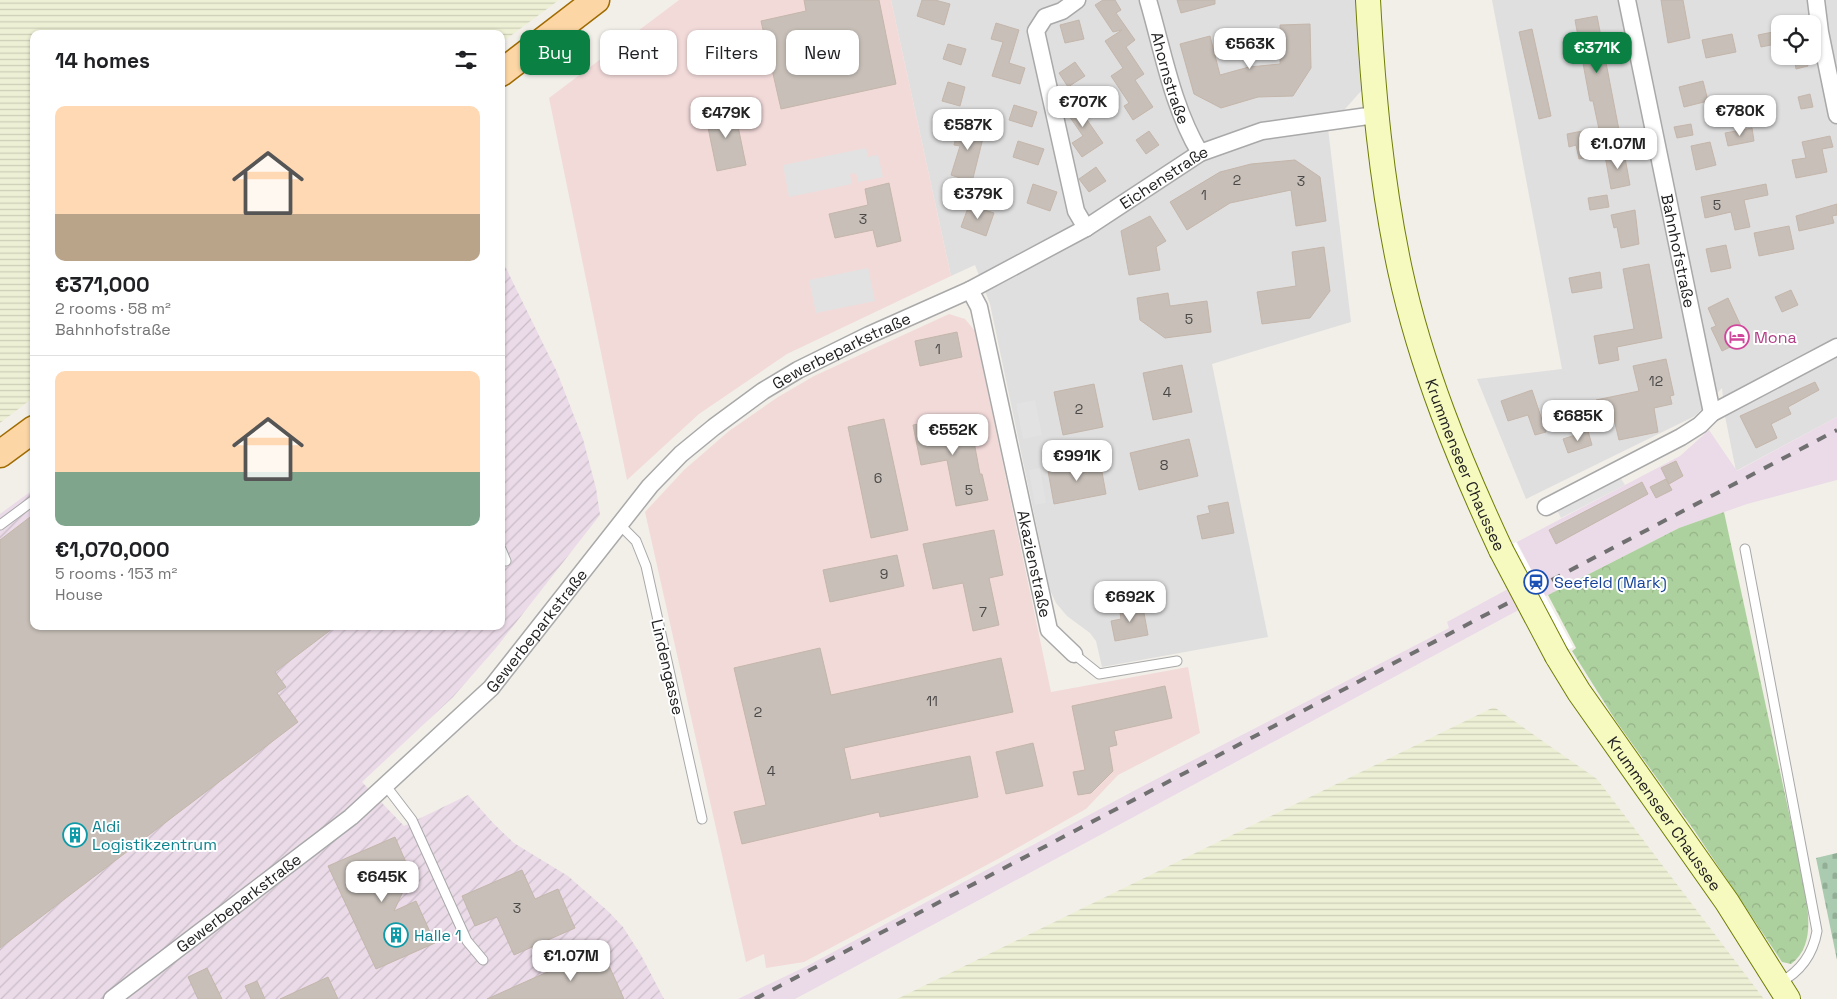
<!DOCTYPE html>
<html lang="en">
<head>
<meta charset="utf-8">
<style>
	:root { --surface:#fff; --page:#f2f2f2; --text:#202124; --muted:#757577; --line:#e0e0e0; --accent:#0b8043 }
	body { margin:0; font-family:"Space Grotesk",sans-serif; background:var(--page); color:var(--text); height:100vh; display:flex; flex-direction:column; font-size:19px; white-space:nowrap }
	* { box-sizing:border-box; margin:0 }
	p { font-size:16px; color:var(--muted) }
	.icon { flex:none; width:28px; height:28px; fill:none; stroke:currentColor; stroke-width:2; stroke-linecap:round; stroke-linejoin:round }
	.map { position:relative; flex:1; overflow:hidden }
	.panel { position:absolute; left:30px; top:30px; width:475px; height:600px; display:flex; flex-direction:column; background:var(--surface); border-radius:10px; box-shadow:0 1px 4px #0004 }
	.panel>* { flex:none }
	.top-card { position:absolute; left:520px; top:30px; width:475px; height:45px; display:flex; gap:10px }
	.fabs { position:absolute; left:1771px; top:15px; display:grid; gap:10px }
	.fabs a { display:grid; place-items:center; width:50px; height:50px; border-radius:10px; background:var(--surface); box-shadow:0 1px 4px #0004; font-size:25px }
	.price { position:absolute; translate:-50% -42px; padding:0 11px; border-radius:10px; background:#fff; color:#222; font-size:16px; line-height:32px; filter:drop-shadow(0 1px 2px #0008) }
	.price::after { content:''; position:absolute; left:50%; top:30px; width:15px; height:11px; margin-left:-8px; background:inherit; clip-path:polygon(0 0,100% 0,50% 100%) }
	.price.on { background:var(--accent); color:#fff }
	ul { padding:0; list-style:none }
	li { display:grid; align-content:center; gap:10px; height:265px; padding:0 25px }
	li+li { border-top:1px solid var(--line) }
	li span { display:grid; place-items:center; height:155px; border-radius:10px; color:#555 }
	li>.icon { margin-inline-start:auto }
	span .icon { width:90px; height:90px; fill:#fffc; stroke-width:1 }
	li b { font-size:21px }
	h2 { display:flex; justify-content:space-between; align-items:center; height:60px; padding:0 25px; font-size:21px }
	.tag { padding:0 18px; border-radius:10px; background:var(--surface); box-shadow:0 1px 4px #0004; font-size:18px; line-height:45px }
	.tag.on { background:var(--accent); color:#fff }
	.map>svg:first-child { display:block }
</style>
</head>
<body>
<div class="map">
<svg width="1837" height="999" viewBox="0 0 1837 999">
	<defs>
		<pattern id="industrial-furrows" width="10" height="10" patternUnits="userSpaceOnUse" patternTransform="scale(1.25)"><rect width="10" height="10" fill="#ebdbe8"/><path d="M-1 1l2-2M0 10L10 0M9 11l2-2" fill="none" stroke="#c9bcc7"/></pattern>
		<pattern id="farmland-rules" width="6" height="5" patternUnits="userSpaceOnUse" patternTransform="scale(1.25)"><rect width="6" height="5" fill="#eef0d5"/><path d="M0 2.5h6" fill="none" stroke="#ccceb7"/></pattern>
		<pattern id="forest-crowns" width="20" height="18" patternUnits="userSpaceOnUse" patternTransform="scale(1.25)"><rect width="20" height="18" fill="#add19e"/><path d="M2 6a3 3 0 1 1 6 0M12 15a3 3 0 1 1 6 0" fill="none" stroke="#95b388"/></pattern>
		<pattern id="cemetery-stones" width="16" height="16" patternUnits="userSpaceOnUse" patternTransform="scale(1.25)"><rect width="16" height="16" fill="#aacbaf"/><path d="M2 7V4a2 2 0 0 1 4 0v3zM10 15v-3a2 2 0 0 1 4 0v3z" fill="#92ae96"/></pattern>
	</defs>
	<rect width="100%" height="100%" fill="#f2efe9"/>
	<path fill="#e0dfdf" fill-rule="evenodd" d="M891 0H1356L1362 90 1328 128 1351 322 1212 364 1268 637 1102 667 1096 641 1090 633 1067 616 1056 603 1050 590 990 304 975 265 951 276Z
		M1492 0H1837V417L1736 471 1725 416 1722 388 1695 416 1526 499 1477 379 1562 369ZM1780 24H1812V56H1780Z"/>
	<path fill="#f2dad9" d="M679 0H891L951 276 787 354 699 414 627 480 549 98Z
		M949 314 965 319 975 331 1051 692 1188 667 1200 733 1118 775 1086 809 1077 814 998 859 804 962 766 968 764 954 746 962 645 512 684 470 729 431 778 397 814 376Z"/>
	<path fill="url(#industrial-furrows)" d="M501 258 557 372 583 439 596 488 600 515 496 648 453 697 362 782 404 826 468 795 494 824 514 843 568 876 609 912 623 927 641 955 664 999H0V514L34 489V626H501Z"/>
	<path fill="#ebdbe8" d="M1837 417V480L1747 504 1679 528 1513 613 795 999H738L807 966 1143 786 1449 628 1447 622 1534 575 1517 542 1680 456 1709 430 1737 471Z"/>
	<path fill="url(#farmland-rules)" d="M0 0H559L501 43V34H34V397L0 423Z
		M1494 707 1597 779 1764 999H897Z"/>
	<path fill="url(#forest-crowns)" d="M1724 512 1805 887C1808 914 1815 946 1791 964L1782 962 1694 830 1616 721 1572 651 1576 648 1548 595 1679 528Z"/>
	<path fill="url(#cemetery-stones)" d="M1837 853V960L1816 858Z"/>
	<path fill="#e2e2e2" d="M866 148 868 157 878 155 883 177 858 182 856 173 850 174 852 184 789 197 783 165Z
		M868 268 875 301 816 313 809 280Z
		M1035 400 1042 435 1023 439 1016 404Z
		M1040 468 1046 503 1035 505 1029 470Z
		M1620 477 1625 485 1561 518 1557 510Z"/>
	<path fill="#fff" d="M1516 542 1573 647 1551 659 1494 554Z"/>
	<path fill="#c7bfb8" stroke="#c4b6ab" d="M804 0H879L896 84 781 109 761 21 806 11Z
		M922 0H935L950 4 944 25 917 16Z
		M1103 0H1115L1121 10 1116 13 1135 40 1126 47 1144 74 1135 80 1153 107 1133 120 1124 106 1129 103 1111 76 1123 68 1105 41 1122 30 1113 32 1095 5Z
		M1177 0H1215V4L1181 13Z
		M1661 0H1683L1690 38 1668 43Z
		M1597 16 1619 130 1600 134 1593 101H1590L1575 20Z
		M1079 20 1084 39 1065 43 1060 25Z
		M996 23 1019 30 1009 63 1025 68 1020 84 992 76 1003 42 991 39Z
		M1310 24 1311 68 1293 96 1258 97 1221 108 1194 94 1180 44 1210 36 1220 75 1249 67 1280 64V25Z
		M1532 29 1551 116 1539 119 1519 32Z
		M1773 32 1776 44 1761 47 1758 35Z
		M1732 34 1736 52 1706 58 1702 40Z
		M948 44 966 49 961 65 943 59Z
		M1794 56H1806L1808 66 1796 69Z
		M1075 62 1085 76 1068 87 1059 73Z
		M1703 81 1708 101 1684 107 1679 87Z
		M948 82 965 87 960 106 942 101Z
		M1810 94 1813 107 1801 109 1798 97Z
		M1081 98 1092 112 1085 117 1103 143 1082 157 1072 143 1083 136 1065 110Z
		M1014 105 1037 112 1032 127 1009 120Z
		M734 107 746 165 717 171 705 113Z
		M960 122 985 130 972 182 951 175 960 146 954 145Z
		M1691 124 1693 135 1677 138 1674 127Z
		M1752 128 1754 141 1728 146 1725 133Z
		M1593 129 1598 155 1579 159 1576 145 1569 147 1567 134Z
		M1149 131 1159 145 1146 154 1136 140Z
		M1830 136 1833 147 1822 149 1827 172 1796 178 1792 160 1806 158 1802 142Z
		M1018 141 1044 149 1038 165 1013 157Z
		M1710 142 1716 165 1696 170 1691 146Z
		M1624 152 1630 185 1611 189 1605 156Z
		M1295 160 1320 177 1326 221 1296 226 1291 190 1230 203 1187 230 1170 202 1220 172 1251 164Z
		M1096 167 1106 181 1089 192 1079 179Z
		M889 183 901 241 877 247 873 230 835 238 829 214 868 205 865 189Z
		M1033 184 1057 192 1050 211 1027 203Z
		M1766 184 1768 195 1744 200 1750 227 1735 230 1731 212 1705 218 1701 197Z
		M1607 195 1609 207 1590 210 1588 198Z
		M1837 204V215L1832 216 1834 223 1799 231 1796 216Z
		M969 205 994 213 986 236 961 227Z
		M1635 210 1639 244 1621 248 1617 227 1614 228 1611 215Z
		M1150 216 1166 241 1156 247 1160 270 1129 275 1121 231Z
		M1789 226 1794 249 1759 256 1754 233Z
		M1726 245 1731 268 1711 272 1706 249Z
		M1324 247 1330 291 1310 318 1262 324 1257 292 1296 286 1292 252Z
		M1649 264 1662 338 1617 347 1619 360 1599 364 1594 336 1634 329 1623 269Z
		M1600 272 1602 288 1572 293 1569 278Z
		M1791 290 1798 305 1782 312 1775 297Z
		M1168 293 1170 306 1207 301 1211 332 1165 338 1140 320 1137 298Z
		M1728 298 1747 339 1722 351 1711 328 1716 326 1708 308Z
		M957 332 962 357 920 366 915 341Z
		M1666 359 1674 395 1670 396 1672 404 1654 408 1658 432 1619 440 1612 411 1599 413 1596 400 1639 391 1633 366Z
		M1182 365 1192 412 1153 420 1143 373Z
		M1815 382 1819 390 1788 407 1791 414 1771 424 1777 438 1756 448 1740 416Z
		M1094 384 1103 427 1063 435 1054 392Z
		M1532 390 1546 432 1535 435 1528 415 1508 421 1501 401Z
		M969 415 980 474H982L988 500 956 506 947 460 921 465 913 425Z
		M884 419 908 530 871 538 848 427Z
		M1588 431 1592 445 1568 453 1563 439Z
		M1189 439 1198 476 1139 490 1130 453Z
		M1100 461 1106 494 1054 504 1048 471Z
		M1676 461 1683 476 1669 484 1661 468Z
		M1666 479 1672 490 1656 498 1650 487Z
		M1642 482 1648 494 1556 544 1549 530Z
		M1228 502 1234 533 1202 539 1197 516 1210 513 1208 506Z
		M34 514V626H336L275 672 286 687 277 693 298 722 0 948V540Z
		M994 530 1003 575 989 578 999 625 973 631 963 583 933 589 923 544Z
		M897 555 904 586 830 602 823 570Z
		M1142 602 1148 635 1115 641 1111 621 1121 619 1119 606Z
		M820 648 831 695 1001 658 1013 712 844 748 851 780 970 756 978 797 880 817 879 812 742 844 734 812 766 805 734 668Z
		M1165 686 1172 718 1114 731 1117 745 1109 747 1113 771 1091 793 1078 795 1073 772 1085 770 1072 706Z
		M1033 743 1043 786 1006 794 996 752Z
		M395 837 411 874 394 911 416 901 435 943 376 969 328 866Z
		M522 870 535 899 558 889 575 928 514 955 497 917 475 926 462 896Z
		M601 948 624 999H487Z
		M207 968 222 999H198L188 977Z
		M328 977 338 999H280Z
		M257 981 265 999H251L245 986Z"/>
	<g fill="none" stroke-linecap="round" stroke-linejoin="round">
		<g stroke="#a9a9a9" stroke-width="11">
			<path id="lane" d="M619 524 636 541 646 566 702 819
				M0 525 34 500
				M501 549 506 561
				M1745 549 1817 931C1813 954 1800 972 1779 983
				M1074 654 1099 674 1177 661
				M386 786 412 820 467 941 483 960"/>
		</g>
		<g stroke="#a9a9a9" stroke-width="19">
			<g id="street">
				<path d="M1077 0 1062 11 1045 17 1036 31 1076 211 1086 228"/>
				<path id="s1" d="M1148 0C1163 51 1172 106 1200 153"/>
				<path id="s2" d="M1627 0 1712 413"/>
				<path d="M1816 0 1820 32 1837 115"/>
				<path id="s3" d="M970 290 979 307 1049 630 1074 654"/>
				<path d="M1546 507 1681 437 1700 425 1712 413 1837 347"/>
				<path id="s4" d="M112 999 351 817 491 688 650 486 681 454 714 427 763 391 798 370 869 335 970 290 1086 228 1200 153 1262 131 1375 115"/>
			</g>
		</g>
		<g stroke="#707d05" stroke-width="26">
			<g id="secondary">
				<path id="s5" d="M1368 0C1373 91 1381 181 1400 270 1421 367 1459 460 1501 550"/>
				<path id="s6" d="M1557 656 1579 692 1727 902 1788 999"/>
			</g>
		</g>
		<g stroke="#a06b00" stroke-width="29">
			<path id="primary" d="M501 73 596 0
				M0 454 34 429"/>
		</g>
		<use href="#lane" stroke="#fff" stroke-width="9"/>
		<use href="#street" stroke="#fff" stroke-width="16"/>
		<use href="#secondary" stroke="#f7fabf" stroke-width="24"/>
		<use href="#primary" stroke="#fcd6a4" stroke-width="26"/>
		<path stroke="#707070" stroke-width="4" stroke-dasharray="10 10" stroke-linecap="butt" d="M755 999 1837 430"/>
		<g stroke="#707d05" stroke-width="26" stroke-linecap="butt">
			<path id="secondary-bridge" d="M1501 550 1557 656"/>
		</g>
		<use href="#secondary-bridge" stroke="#f7fabf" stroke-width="24"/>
	</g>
	<defs>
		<g id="hotel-ring" transform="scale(1.25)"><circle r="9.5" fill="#fff" stroke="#d1479c" stroke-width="1.5"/><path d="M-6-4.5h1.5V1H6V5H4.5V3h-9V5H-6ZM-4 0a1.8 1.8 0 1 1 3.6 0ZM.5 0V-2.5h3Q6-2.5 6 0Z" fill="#d1479c"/></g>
		<g id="station-ring" transform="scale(1.25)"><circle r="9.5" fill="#fff" stroke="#1a4fb4" stroke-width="1.5"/><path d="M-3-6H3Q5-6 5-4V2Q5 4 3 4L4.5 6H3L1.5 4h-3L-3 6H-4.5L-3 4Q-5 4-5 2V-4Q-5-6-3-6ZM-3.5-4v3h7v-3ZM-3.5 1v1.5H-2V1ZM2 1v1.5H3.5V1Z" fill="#1a4fb4"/></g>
		<g id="building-ring" transform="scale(1.25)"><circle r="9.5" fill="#fff" stroke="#0f9aa8" stroke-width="1.5"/><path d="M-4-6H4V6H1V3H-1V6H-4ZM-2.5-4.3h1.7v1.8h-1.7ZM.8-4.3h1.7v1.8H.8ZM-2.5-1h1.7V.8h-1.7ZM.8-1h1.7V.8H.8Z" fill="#0f9aa8"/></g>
	</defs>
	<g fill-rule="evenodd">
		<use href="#hotel-ring" x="1737" y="337"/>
		<use href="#station-ring" x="1536" y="582"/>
		<use href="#building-ring" x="75" y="835"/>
		<use href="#building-ring" x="396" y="935"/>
	</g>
	<g text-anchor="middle" stroke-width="4" stroke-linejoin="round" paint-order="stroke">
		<g font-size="14" fill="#4b4948">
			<text x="1237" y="185">2</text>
			<text x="1301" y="186">3</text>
			<text x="1204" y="200">1</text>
			<text x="1717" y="210">5</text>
			<text x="863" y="224">3</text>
			<text x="1189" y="324">5</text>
			<text x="938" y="354">1</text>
			<text x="1656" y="386">12</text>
			<text x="1167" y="397">4</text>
			<text x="1079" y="414">2</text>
			<text x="1164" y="470">8</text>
			<text x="878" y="483">6</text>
			<text x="969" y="495">5</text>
			<text x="884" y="579">9</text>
			<text x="983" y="617">7</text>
			<text x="932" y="706">11</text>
			<text x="758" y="717">2</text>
			<text x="771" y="776">4</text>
			<text x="517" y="913">3</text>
		</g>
		<g font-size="16" fill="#222" stroke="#fff">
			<text dy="6" stroke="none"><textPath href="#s1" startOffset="81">Ahornstraße</textPath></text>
			<text dy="6" stroke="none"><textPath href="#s4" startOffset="1351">Eichenstraße</textPath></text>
			<text dy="6" stroke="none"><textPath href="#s2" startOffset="256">Bahnhofstraße</textPath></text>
			<text dy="6" stroke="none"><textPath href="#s4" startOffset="984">Gewerbeparkstraße</textPath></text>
			<text dy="6" stroke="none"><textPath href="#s5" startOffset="478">Krummenseer Chaussee</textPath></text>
			<text dy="6" stroke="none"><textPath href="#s3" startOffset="282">Akazienstraße</textPath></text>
			<text dy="6" stroke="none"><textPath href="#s4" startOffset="564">Gewerbeparkstraße</textPath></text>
			<text transform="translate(668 667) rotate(77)" y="6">Lindengasse</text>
			<text dy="6" stroke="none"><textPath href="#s6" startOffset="191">Krummenseer Chaussee</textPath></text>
			<text dy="6" stroke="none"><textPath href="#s4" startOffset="159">Gewerbeparkstraße</textPath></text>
		</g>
		<g font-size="16" fill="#b23c85" stroke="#fff" text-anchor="start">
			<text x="1754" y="343">Mona</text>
		</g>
		<g font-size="16" fill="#164399" stroke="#fff" text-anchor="start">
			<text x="1554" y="588">Seefeld (Mark)</text>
		</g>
		<g font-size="16" fill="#0d838f" stroke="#fff" text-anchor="start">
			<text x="92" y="832">Aldi<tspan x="92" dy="18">Logistikzentrum</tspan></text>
			<text x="414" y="941">Halle 1</text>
		</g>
	</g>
</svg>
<div class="fabs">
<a><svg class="icon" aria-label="locate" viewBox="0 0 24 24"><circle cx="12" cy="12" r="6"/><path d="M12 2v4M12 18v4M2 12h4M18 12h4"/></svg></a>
</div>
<b class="price" style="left:1250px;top:70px">€563K</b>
<b class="price on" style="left:1597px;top:74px">€371K</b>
<b class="price" style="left:1083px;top:128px">€707K</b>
<b class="price" style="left:1740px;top:137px">€780K</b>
<b class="price" style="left:726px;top:139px">€479K</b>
<b class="price" style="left:968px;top:151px">€587K</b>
<b class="price" style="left:1618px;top:170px">€1.07M</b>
<b class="price" style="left:978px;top:220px">€379K</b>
<b class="price" style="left:1578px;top:442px">€685K</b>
<b class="price" style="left:953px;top:456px">€552K</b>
<b class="price" style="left:1077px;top:482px">€991K</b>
<b class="price" style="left:1130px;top:623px">€692K</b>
<b class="price" style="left:382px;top:903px">€645K</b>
<b class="price" style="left:571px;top:982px">€1.07M</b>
<div class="top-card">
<a class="tag on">Buy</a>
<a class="tag">Rent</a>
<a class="tag">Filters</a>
<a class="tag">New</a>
</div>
<section class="panel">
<h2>14 homes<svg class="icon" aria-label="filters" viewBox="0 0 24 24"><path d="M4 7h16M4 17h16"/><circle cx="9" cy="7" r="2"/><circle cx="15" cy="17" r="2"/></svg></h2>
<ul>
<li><span style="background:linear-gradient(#ffd9b3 70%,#b9a48a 0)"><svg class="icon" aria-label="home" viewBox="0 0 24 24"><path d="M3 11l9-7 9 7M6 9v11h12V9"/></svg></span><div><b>€371,000</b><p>2 rooms · 58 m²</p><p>Bahnhofstraße</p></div></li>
<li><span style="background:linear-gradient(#ffd9b3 65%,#7fa58c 0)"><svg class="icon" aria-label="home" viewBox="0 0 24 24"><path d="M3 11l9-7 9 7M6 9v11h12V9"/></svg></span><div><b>€1,070,000</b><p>5 rooms · 153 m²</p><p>House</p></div></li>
</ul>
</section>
</div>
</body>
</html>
